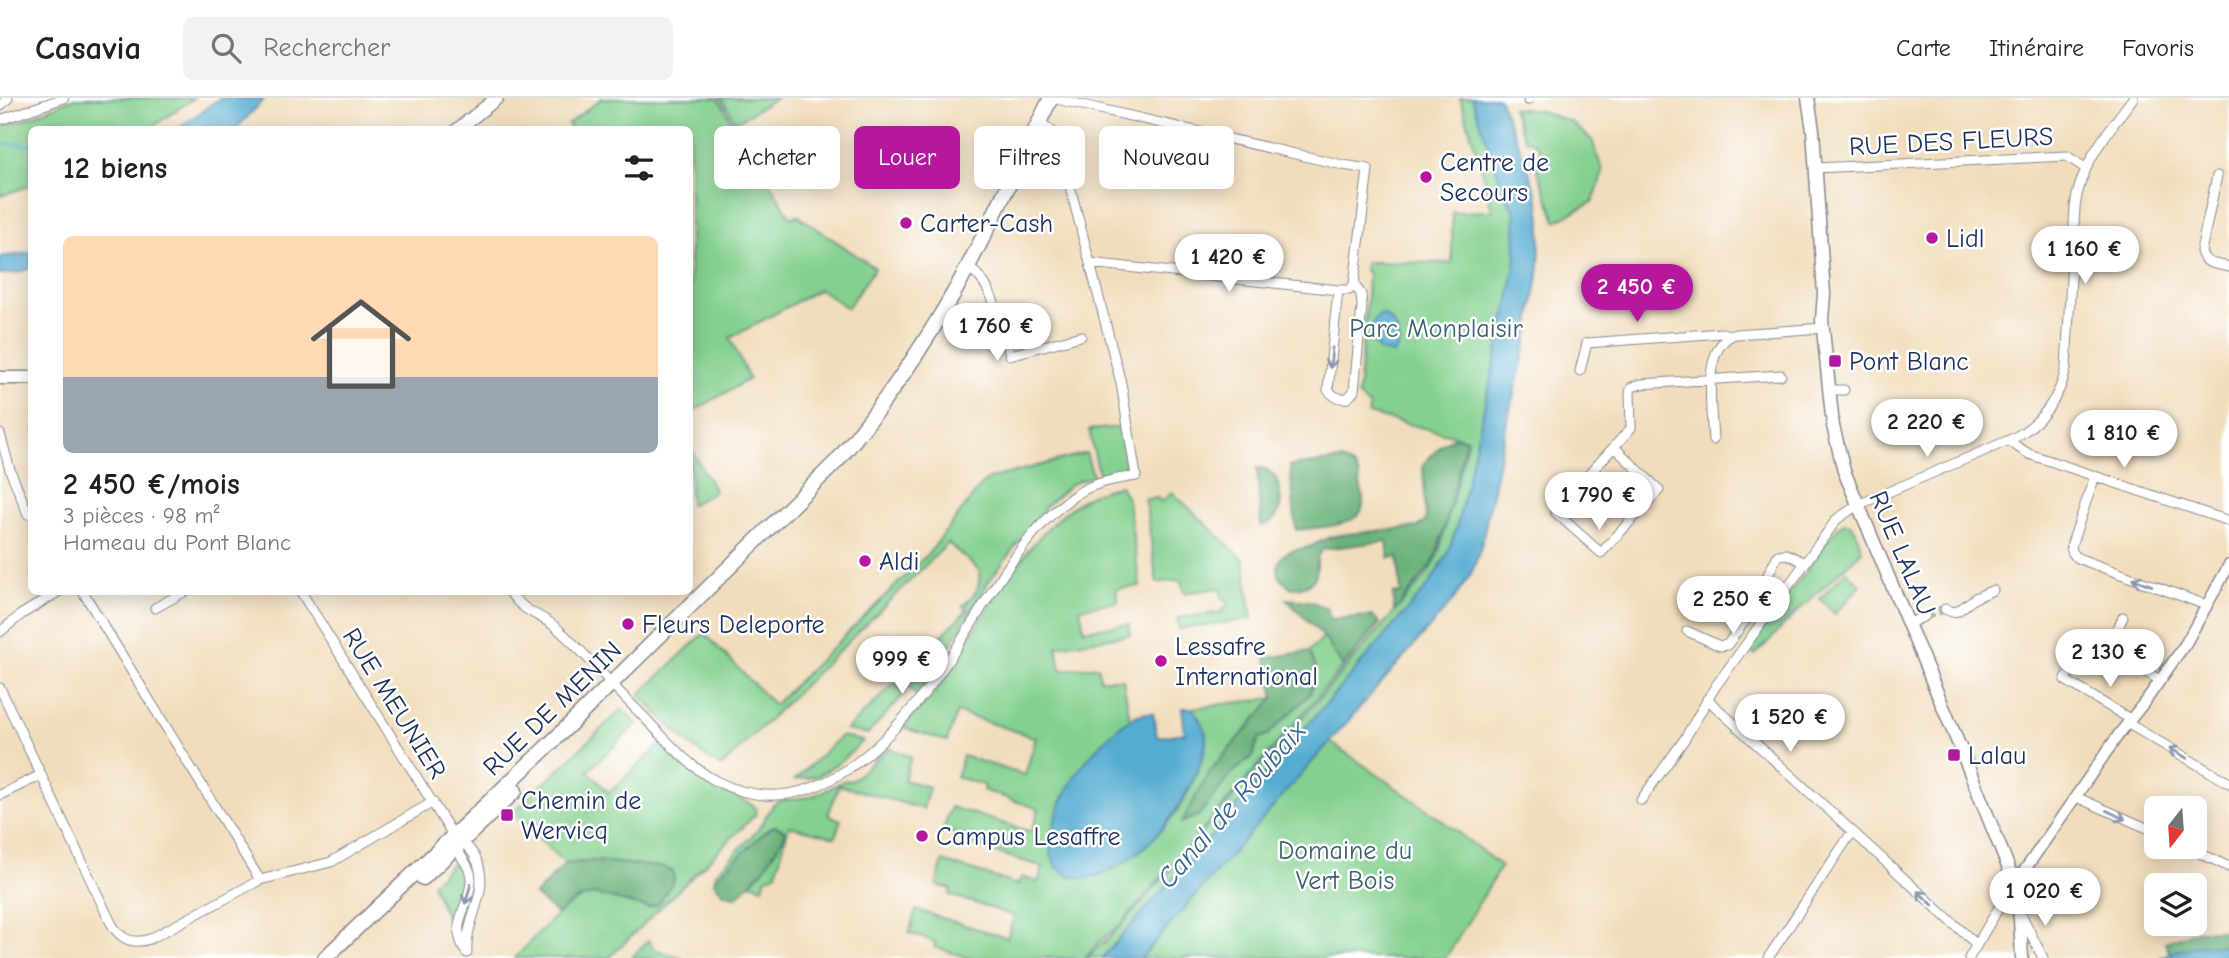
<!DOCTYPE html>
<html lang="fr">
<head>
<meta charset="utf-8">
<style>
	:root { --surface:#fff; --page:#f2f2f2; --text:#202124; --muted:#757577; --line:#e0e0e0; --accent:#b5179e }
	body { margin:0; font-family:"Comic Neue",sans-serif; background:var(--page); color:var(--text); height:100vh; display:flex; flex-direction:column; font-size:26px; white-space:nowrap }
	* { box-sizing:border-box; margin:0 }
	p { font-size:23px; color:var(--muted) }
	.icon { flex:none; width:38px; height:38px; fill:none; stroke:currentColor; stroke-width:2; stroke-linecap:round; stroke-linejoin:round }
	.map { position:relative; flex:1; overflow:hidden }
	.sheet { position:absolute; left:28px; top:28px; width:665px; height:469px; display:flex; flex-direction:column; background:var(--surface); border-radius:10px; box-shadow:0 4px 18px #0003 }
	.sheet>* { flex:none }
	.banner { position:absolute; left:714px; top:28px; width:665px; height:63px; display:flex; gap:14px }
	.needle { width:46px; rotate:197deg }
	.fabs { position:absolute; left:2144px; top:698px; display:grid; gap:14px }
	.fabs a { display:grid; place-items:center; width:63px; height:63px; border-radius:10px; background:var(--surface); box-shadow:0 4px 18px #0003; font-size:35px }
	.price { position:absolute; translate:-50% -60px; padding:0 16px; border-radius:24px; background:#fff; color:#222; font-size:23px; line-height:46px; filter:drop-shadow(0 2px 4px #0008) }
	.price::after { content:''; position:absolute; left:50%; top:42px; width:21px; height:16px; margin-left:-10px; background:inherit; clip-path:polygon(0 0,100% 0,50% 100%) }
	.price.active { background:var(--accent); color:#fff }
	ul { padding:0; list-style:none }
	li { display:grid; align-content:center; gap:14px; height:371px; padding:0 35px }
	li+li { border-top:2px solid var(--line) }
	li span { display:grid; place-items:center; height:217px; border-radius:10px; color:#555 }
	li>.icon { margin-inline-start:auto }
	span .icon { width:126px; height:126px; fill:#fffc; stroke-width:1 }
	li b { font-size:30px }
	h2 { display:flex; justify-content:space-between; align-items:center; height:84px; padding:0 35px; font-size:30px }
	.pill { padding:0 24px; border-radius:10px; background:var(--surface); box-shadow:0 4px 18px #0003; font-size:24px; line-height:63px }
	.pill.active { background:var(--accent); color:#fff }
	header { display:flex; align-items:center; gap:42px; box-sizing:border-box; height:98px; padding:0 35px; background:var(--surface); border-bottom:2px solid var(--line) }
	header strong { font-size:33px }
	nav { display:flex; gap:38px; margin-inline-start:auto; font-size:24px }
	.search { width:490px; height:63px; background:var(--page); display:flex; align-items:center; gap:18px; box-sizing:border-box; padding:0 24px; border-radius:10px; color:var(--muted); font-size:26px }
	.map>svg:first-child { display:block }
</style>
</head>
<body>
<header>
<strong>Casavia</strong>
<div class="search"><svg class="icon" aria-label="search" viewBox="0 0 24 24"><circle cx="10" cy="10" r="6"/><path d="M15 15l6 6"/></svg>Rechercher</div>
<nav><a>Carte</a><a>Itinéraire</a><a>Favoris</a></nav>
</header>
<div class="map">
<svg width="2229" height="860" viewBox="0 0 2229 860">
	<rect width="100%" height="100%" fill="#fff"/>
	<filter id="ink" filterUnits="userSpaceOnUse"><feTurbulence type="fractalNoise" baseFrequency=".0143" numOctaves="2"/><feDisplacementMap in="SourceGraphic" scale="14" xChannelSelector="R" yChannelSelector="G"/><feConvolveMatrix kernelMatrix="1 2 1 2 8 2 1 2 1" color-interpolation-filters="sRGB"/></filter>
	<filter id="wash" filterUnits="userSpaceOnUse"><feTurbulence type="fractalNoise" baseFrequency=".00686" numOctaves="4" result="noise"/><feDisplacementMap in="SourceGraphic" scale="28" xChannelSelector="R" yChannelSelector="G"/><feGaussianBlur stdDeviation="1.57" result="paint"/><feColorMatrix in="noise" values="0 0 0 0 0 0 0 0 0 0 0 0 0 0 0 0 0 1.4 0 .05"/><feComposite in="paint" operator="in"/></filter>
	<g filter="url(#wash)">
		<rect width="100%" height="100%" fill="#f1ddbc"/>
		<path fill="#83d08f" stroke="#4f8076" stroke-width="2" d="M74 0H194L149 31 32 32 31 87 0 98V28L24 22Z
			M602 0H718L791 120 797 117 875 170 847 210 820 191 730 240 749 281 690 315V32L571 31 568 26Z
			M721 0H776L736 24Z
			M1460 0H1472L1506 99 1515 113 1516 160 1509 202 1457 428 1448 455 1429 487 1207 743 1102 860H1087L1122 827 1424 480 1435 464 1440 450 1468 341 1368 316 1370 308 1364 304 1358 297 1367 202 1368 176 1365 172V164L1452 165V114L1492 113 1483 75Z
			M1512 10 1541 13 1571 24 1592 42 1603 74 1593 104 1556 123 1535 65 1539 61C1542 50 1536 43 1525 42Z
			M1121 329 1126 364 1124 370 1113 375 1099 376 1089 332Z
			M690 349 715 393 690 407Z
			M1086 355 1093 378 1071 386 1045 409 989 483 940 564 916 597 900 580 967 512 963 508C976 495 981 491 979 472L948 445 721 669C689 650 665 623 639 597L704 535 774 607 929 455 983 385 989 381Z
			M1120 387 1128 403 1140 488 1116 491 1118 504 1080 510 1084 532 1129 526 1130 537 1057 548 1061 572 1098 568 1100 581H1123L1130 621 1105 643 1055 767C1095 803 1157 743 1179 710 1187 697 1193 684 1198 671 1202 661 1207 649 1206 639 1206 629 1198 618 1192 610L1274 600 1210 673 1183 723 1198 718 1232 675 1252 659 1259 640 1269 636 1316 571 1309 553 1324 539 1343 569 1121 826 1100 843 1085 860H970L934 849 935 844 909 835 916 812 1007 840 1014 818 950 797 951 791 936 787 943 763 1018 787 1021 779 1038 784 1043 769 969 746V741L943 732 951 709 1031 734 1039 711 983 692 984 687 956 679 963 658 1025 677 1036 640 957 614 947 643 903 630C913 618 925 607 935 594 976 534 1024 433 1089 398 1098 393 1110 391 1120 387Z
			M1172 394 1244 462 1252 521 1179 531 1177 520 1223 514V510L1228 509 1227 501 1222 500 1220 490 1184 495 1181 482 1157 485 1145 401 1158 400 1161 404Z
			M1844 425 1851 426 1856 433 1862 453 1799 512 1755 557 1747 553 1838 429Z
			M1846 473 1861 487 1835 516 1820 501Z
			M895 585 905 595 868 636 846 632Z
			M622 611 637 626 588 673 609 695 660 647C677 664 693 678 714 690 728 696 744 700 756 710L755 717 609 860H515C534 841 567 798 594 796 606 796 635 806 648 810L673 774 663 769 594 763 565 766 513 715Z
			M841 638 863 643 841 663 818 678 795 682Z
			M1329 643 1439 720 1501 768 1446 860H1141Z
			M889 650 911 659 904 682 929 689 923 711 839 687 828 717 841 722 835 739 789 728 776 776 766 780 763 789 750 785 763 772 774 728 764 734 714 784 716 775 757 733 773 707 779 703 810 699 829 691 845 682 851 683Z
			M451 766 460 768 464 775V781L450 827 432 786Z
			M648 842 654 851 683 860H631Z"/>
		<path fill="#6ab27a" stroke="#42706c" stroke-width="2" d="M1455 339 1466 341 1447 421 1434 463 1394 514 1393 496 1401 495 1398 459 1389 460 1387 443 1323 451 1317 459C1318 479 1315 489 1292 490 1284 485 1276 479 1278 469 1280 450 1298 453 1312 448 1318 445 1325 441 1331 439 1358 433 1390 433 1418 429L1426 422 1423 366 1444 345Z
			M1341 362C1354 366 1359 372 1360 385 1361 392 1364 400 1363 407 1361 430 1314 429 1296 432L1290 368Z
			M1257 370 1266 371 1275 378C1283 398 1286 421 1261 428Z
			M1286 501C1302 502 1315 502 1328 512L1330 521 1373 518 1380 525 1343 569 1324 539Z
			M1309 553 1316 571 1310 596 1269 636 1259 640 1252 659 1232 675 1198 718 1182 724 1210 673 1274 600 1266 560Z
			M774 728 785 732V737L763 772 736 799 722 794 714 784 718 778 765 734Z
			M594 763 663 769 673 774 674 782 658 807 648 810 595 796 576 802 557 816 535 797 565 766Z
			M2229 832V848L2200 847 2170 855 2165 844 2197 833Z"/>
		<path fill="#54acd1" stroke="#386e98" stroke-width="2" d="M220 0H265L236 31H178Z
			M1472 0H1499L1527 67 1539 105 1541 122 1539 171 1528 240 1508 319 1481 449 1474 469 1469 479 1452 504 1141 860H1102L1207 743 1429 487 1448 455 1457 428 1509 202 1516 160 1515 113 1506 99Z
			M31 155V170L17 175 0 176V159Z
			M1382 216C1397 223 1404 243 1394 256L1379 253C1372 241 1367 223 1382 216Z
			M1182 610H1192C1198 619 1205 628 1206 638 1207 648 1202 660 1199 669 1180 714 1145 762 1096 778 1085 781 1076 781 1065 775 1034 759 1061 701 1074 680 1085 661 1118 625 1138 617 1143 615 1148 615 1153 615L1157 639 1185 635Z
			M2200 847 2229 848V860H2161L2170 855Z"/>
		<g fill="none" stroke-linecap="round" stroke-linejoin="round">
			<path stroke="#54acd1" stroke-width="2.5" d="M0 45 32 47"/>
		</g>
	</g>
	<g filter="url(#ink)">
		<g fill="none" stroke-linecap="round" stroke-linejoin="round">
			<path stroke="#c6baa9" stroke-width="9" stroke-dasharray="9 4.5" stroke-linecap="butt" d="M1925 518 1945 511"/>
			<g stroke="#86868d" stroke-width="11">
				<path id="minor" d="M1052 0 1343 67 1368 71 1354 187
					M1528 2 1529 0
					M0 8 8 0
					M0 22 64 0
					M1815 70 2067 58 2085 70
					M2217 78 2201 153C2204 167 2217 166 2229 169
					M1090 165 1338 192H1349L1354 187
					M967 169C994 183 1001 229 1010 257L1081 238
					M1338 192 1328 292C1334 299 1338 301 1348 300L1354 293 1362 208 1361 196 1354 187
					M1580 273 1587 245 1722 235 1731 237
					M1830 292H1844
					M0 336 10 372 28 416
					M1713 342C1712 315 1700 246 1736 236L1823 230
					M2008 343 2029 356 2229 423
					M1615 350 1659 392 1601 455 1555 414 1631 330 1630 294 1632 289 1641 286 1781 277
					M2095 378 2072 445C2070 452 2073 458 2080 461L2206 507
					M83 494 260 782
					M301 494 449 731C457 741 469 747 475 759 493 791 464 822 467 855
					M510 494C525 517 541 515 559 532 585 555 608 583 633 608 659 633 684 666 716 683 811 732 890 644 941 573 982 516 1018 433 1080 394 1097 384 1116 381 1136 378L1121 285 1060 50 1053 34 1039 23
					M155 510 184 494
					M1945 511 1952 514 1958 513 1975 500 1993 492
					M2123 519 2108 553 2160 582
					M1908 526 1925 518
					M1687 533 1720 548 1727 547 1744 524 1778 457 1787 456 1805 465
					M0 534 22 516 58 494
					M2067 578 2065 582 2130 621
					M0 590 111 825C120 841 132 847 150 841L260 782 331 764 433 704
					M1707 601 1976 846
					M2127 625 2229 685
					M0 697 41 677
					M2076 699 2156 734
					M1641 702 1684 642 1715 589 1837 421 1858 407 2014 340C2041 325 2061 299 2066 269L2075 109C2080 66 2108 34 2133 0
					M456 747C459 760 472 768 471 783 469 811 448 826 466 854
					M2187 749 2229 769
					M2022 818 2043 860
					M1768 860 1852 734
					M1969 860 2001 806 2015 786"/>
			</g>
			<g stroke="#86868d" stroke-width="13">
				<path id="tertiary" d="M2015 786 2119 636 2147 601 2186 545 2229 467"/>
			</g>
			<g stroke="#86868d" stroke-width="15">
				<path id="secondary" d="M1808 0 1813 32 1824 196 1822 222 1833 328 1844 373 1962 654 2015 786 2020 821 2022 860
					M457 32 497 0
					M0 280H32"/>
			</g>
			<g stroke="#86868d" stroke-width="17">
				<path id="primary" d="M423 780 515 693
					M325 860 553 643 838 362C880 311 924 248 956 191 990 129 1019 64 1051 0"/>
			</g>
			<use href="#minor" stroke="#fff" stroke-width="9"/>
			<use href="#tertiary" stroke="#fff" stroke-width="10"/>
			<use href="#secondary" stroke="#fff" stroke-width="12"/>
			<use href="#primary" stroke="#fff" stroke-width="14"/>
		</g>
		<defs><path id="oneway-shaft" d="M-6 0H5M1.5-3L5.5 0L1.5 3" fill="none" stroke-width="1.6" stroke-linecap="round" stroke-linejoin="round" transform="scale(1.75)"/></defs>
		<g stroke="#8d97ae">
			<use href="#oneway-shaft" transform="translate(1331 260) rotate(96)"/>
			<use href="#oneway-shaft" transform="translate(2142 484) rotate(-160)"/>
			<use href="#oneway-shaft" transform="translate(2178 655) rotate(-150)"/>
			<use href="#oneway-shaft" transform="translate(2116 717) rotate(26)"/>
			<use href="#oneway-shaft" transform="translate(468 796) rotate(106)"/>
			<use href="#oneway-shaft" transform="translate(1925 800) rotate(-138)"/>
		</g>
	</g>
	<g fill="#b5179e" stroke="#fff" stroke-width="2.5">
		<circle cx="1426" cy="79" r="7"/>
		<circle cx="906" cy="125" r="7"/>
		<circle cx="1932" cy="140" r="7"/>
		<rect x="1828" y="256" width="14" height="14" rx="3.5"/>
		<circle cx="865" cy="463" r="7"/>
		<circle cx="628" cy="526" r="7"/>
		<circle cx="1161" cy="563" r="7"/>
		<rect x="1947" y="650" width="14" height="14" rx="3.5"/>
		<rect x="500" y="710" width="14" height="14" rx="3.5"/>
		<circle cx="922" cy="738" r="7"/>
	</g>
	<g text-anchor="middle" stroke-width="5" stroke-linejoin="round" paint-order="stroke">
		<g font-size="26" fill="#1b2f5e" stroke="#fff">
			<text transform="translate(1951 43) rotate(-3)" y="9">RUE DES FLEURS</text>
			<text transform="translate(1903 455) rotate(67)" y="9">RUE LALAU</text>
			<text transform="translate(395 605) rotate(58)" y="9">RUE MEUNIER</text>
			<text transform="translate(552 610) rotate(-44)" y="9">RUE DE MENIN</text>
		</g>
		<g font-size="26" fill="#1b2f5e" stroke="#fff" text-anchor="start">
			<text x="1440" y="73">Centre de<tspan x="1440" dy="30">Secours</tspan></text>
			<text x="920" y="134">Carter-Cash</text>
			<text x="1946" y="149">Lidl</text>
			<text x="1849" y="272">Pont Blanc</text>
			<text x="879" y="472">Aldi</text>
			<text x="642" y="535">Fleurs Deleporte</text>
			<text x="1175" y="557">Lessafre<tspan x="1175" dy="30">International</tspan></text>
			<text x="1968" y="666">Lalau</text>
			<text x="521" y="711">Chemin de<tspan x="521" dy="30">Wervicq</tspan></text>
			<text x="936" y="747">Campus Lesaffre</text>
		</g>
		<g font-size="26" fill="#3a5f6d" stroke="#fff">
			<text x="1436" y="239">Parc Monplaisir</text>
			<text x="1345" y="761">Domaine du<tspan x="1345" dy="30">Vert Bois</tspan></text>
		</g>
		<g font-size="28" font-style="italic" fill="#32618c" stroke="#fff">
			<text transform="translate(1231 706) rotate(-49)" y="10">Canal de Roubaix</text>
		</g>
	</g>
</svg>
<div class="fabs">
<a><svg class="needle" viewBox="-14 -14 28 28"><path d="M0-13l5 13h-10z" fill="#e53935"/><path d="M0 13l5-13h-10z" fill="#757577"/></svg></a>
<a><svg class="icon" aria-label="layers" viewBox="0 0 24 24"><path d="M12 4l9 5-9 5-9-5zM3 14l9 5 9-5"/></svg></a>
</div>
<b class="price" style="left:2085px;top:188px">1 160 €</b>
<b class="price" style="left:1229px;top:196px">1 420 €</b>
<b class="price active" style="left:1637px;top:226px">2 450 €</b>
<b class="price" style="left:997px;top:265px">1 760 €</b>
<b class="price" style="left:1927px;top:361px">2 220 €</b>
<b class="price" style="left:2124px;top:372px">1 810 €</b>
<b class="price" style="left:1599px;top:434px">1 790 €</b>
<b class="price" style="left:1733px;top:538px">2 250 €</b>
<b class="price" style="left:2110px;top:591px">2 130 €</b>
<b class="price" style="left:902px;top:598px">999 €</b>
<b class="price" style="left:1790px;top:656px">1 520 €</b>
<b class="price" style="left:2045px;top:830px">1 020 €</b>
<div class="banner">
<a class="pill">Acheter</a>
<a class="pill active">Louer</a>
<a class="pill">Filtres</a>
<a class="pill">Nouveau</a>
</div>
<section class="sheet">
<h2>12 biens<svg class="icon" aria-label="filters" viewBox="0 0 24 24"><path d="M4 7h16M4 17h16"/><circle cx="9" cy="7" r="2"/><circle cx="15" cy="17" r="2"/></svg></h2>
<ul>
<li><span style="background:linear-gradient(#ffd9b3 65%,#9aa5b1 0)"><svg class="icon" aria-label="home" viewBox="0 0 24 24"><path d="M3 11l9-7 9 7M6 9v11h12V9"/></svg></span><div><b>2 450 €/mois</b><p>3 pièces · 98 m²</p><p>Hameau du Pont Blanc</p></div></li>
</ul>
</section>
</div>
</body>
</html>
